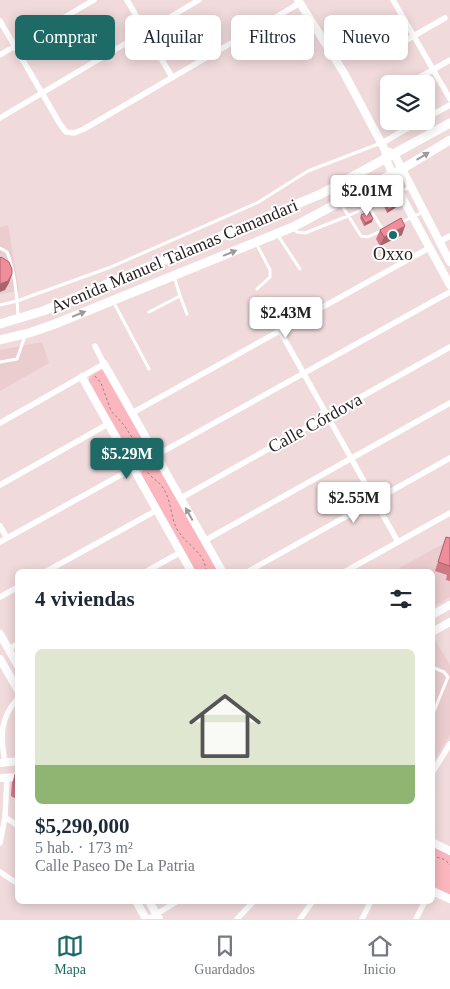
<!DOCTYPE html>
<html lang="es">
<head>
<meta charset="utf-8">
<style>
	:root { --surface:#fff; --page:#f6f6f7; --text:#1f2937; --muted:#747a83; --line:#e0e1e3; --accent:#1e6a67 }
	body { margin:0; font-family:"Times New Roman",serif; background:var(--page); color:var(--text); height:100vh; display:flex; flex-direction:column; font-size:19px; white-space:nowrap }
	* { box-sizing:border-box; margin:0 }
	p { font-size:16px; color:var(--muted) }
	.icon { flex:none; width:28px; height:28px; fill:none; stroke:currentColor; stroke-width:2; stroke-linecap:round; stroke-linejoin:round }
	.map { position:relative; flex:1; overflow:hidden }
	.panel { position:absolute; left:15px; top:569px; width:420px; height:335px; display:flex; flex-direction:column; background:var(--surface); border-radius:8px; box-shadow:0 2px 12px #0003 }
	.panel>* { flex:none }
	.banner { position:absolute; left:15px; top:15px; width:420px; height:45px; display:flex; gap:10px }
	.fabs { position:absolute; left:380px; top:75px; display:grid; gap:10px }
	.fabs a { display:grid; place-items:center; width:55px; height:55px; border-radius:8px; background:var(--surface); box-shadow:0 2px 12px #0003; font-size:25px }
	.price { position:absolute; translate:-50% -42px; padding:0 11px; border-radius:5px; background:#fff; color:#222; font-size:16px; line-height:32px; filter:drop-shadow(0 1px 2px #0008) }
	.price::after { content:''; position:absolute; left:50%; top:30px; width:15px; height:11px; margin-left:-8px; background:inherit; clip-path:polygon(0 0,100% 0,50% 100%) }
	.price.on { background:var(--accent); color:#fff }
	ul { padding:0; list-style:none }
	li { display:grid; align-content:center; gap:10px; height:265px; padding:0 20px }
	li+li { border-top:1px solid var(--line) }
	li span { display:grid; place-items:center; height:155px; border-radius:8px; color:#555 }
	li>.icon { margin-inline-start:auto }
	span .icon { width:90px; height:90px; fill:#fffc; stroke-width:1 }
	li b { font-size:21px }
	h2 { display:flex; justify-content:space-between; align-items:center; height:60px; padding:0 20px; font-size:21px }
	.pill { padding:0 18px; border-radius:8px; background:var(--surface); box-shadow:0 2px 12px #0003; font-size:18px; line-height:45px }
	.pill.on { background:var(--accent); color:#fff }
	.tabs { display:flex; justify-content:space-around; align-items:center; height:70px; border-top:1px solid var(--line); background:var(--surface); font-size:14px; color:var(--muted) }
	.tabs a { display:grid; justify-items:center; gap:2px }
	.tabs .on { color:var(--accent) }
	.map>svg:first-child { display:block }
</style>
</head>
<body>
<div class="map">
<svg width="450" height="919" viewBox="0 0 450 919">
	<rect width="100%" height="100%" fill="#f0dadc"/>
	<path fill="#ebcdd0" d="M8 225 19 291 0 294V227Z
		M42 342 49 363 0 391V350Z
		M450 540V597L433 607 432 571H394Z
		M435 640 450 665V735L433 762 432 642Z"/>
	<path fill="#fcb6be" d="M101 370 105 371 149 451 134 459 88 381 91 376Z
		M153 465 159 468 218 571H195L142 476V471Z
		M432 847 450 855V895L433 886Z"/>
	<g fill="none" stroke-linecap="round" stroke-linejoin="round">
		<path stroke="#968688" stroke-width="1" stroke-dasharray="2.5 2.5" stroke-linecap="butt" d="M95 376 101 383 111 411 124 425 133 439 135 450 140 458
			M145 468C151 479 158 480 163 488 172 501 170 518 178 531 188 546 205 553 206 571
			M432 857C439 857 446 859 450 865"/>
		<path stroke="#fff" stroke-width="3" d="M341 204 361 236 368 237 383 230 361 194
			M400 223 423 212
			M293 228 297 232 305 233 348 216 410 187
			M277 234 300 269
			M256 243 270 270V277L257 289
			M0 248 7 252C15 272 17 295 18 316
			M180 296 187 314
			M113 301 149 369
			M0 305 17 301 111 267 257 203 308 171 381 143
			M149 312 180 296 174 276
			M0 362 17 359 25 336
			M432 667 444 672 448 677 432 716"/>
		<path stroke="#fff" stroke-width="5.5" d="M127 0 172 77
			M393 0 450 99
			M0 21 60 124 66 132 74 133 84 129 300 3
			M384 53 445 18
			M0 55 94 0
			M408 84 450 60
			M0 118 199 0
			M426 118 450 105
			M382 143 420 121
			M439 242 450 236
			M280 331 398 542
			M132 413 429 248
			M0 423 104 364 95 346
			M0 485 108 424
			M181 498 450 347
			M0 526 7 538
			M204 541 450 403
			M0 542 450 292
			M47 571 157 510
			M147 571 181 552
			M249 571 450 458
			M346 571 450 513
			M0 597 18 587
			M8 649 18 644
			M5 762C0 736 0 718 18 698
			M432 773 450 744
			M5 817 18 826
			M0 843 5 817 7 778
			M0 872 18 884
			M148 919 178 901
			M237 919 254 901
			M300 919 313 901
			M362 919 371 901
			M416 919 425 901"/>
		<path stroke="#fff" stroke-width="8" d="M298 0 344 73 385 150 386 159 404 201 450 285
			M390 152 394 154 402 169 450 262
			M104 364 222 571
			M82 377 191 571
			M432 615 450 605
			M432 632 450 622
			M0 634 18 666
			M0 659 18 690
			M0 763 18 761
			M0 778 18 777
			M432 842 450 851
			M432 891 450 899
			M136 901 146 919
			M149 901 159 919"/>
		<path stroke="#fff" stroke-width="9" d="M0 324 43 311 321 194 450 123
			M0 340 29 333 55 324 293 227 402 169 450 140"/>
	</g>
	<path fill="#cf7985" d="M385 203 397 205 395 208 387 213 384 206Z
		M361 215 372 222 364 226 360 218Z
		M380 230 402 235 380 246 376 239Z
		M446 537 450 538V581L446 580 447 575 435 571Z
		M15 774 18 776V800L11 796 12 783Z"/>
	<path fill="#a9636c" d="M397 205 395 208 387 213 388 210Z
		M373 219 372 222 364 226 365 223Z
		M405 226 402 235 380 246 384 237Z
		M12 274 9 283 5 290 0 292V284Z"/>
	<path fill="#f18d9b" stroke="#a9636c" d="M393 199 397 205 388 210 385 203Z
		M369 211 373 219 365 223 361 215Z
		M401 218 405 226 384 237 380 230Z
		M1 257 9 262 12 269V274L8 281 0 284V258Z
		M446 537 450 538V566L438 562Z
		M15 774 18 776V789L14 787Z"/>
	<defs><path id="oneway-solid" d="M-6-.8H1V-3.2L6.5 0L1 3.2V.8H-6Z" transform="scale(1.25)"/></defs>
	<g fill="#9e9a9b">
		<use href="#oneway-solid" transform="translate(423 156) rotate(-31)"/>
		<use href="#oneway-solid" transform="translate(230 253) rotate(-22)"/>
		<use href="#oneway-solid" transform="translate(79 314) rotate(-22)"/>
		<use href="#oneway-solid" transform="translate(189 514) rotate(-119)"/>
	</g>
	<circle fill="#1e6a67" stroke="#fff" stroke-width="2" cx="393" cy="235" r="5"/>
	<g text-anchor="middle" stroke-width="4" stroke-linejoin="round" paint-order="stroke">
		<g font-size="18" fill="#271f20" stroke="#fff">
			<text x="393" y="260">Oxxo</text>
		</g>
		<g font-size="18" fill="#271f20" stroke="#fff">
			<text transform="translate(174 256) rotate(-23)" y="6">Avenida Manuel Talamas Camandari</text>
			<text transform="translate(315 423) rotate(-29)" y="6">Calle Córdova</text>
		</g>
	</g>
</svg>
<div class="fabs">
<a><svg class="icon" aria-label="layers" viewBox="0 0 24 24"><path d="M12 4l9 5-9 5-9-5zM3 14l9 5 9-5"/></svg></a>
</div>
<b class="price" style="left:367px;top:217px">$2.01M</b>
<b class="price" style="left:286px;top:339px">$2.43M</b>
<b class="price on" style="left:127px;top:480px">$5.29M</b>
<b class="price" style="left:354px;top:524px">$2.55M</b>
<div class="banner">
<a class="pill on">Comprar</a>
<a class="pill">Alquilar</a>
<a class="pill">Filtros</a>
<a class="pill">Nuevo</a>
</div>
<section class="panel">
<h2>4 viviendas<svg class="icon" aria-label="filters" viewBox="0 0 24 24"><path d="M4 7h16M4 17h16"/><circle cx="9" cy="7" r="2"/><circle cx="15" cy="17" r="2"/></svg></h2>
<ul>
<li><span style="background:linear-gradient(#dfe7d0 75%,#8fb573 0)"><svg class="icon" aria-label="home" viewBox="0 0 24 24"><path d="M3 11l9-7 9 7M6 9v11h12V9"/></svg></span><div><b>$5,290,000</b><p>5 hab. · 173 m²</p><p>Calle Paseo De La Patria</p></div></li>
</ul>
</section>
</div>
<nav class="tabs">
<a class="on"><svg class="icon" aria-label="map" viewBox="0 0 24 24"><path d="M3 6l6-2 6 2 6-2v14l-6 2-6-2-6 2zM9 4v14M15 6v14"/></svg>Mapa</a>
<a><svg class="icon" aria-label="saved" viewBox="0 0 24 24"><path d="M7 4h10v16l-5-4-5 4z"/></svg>Guardados</a>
<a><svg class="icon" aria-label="home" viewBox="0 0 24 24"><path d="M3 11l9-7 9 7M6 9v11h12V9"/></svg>Inicio</a>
</nav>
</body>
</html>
